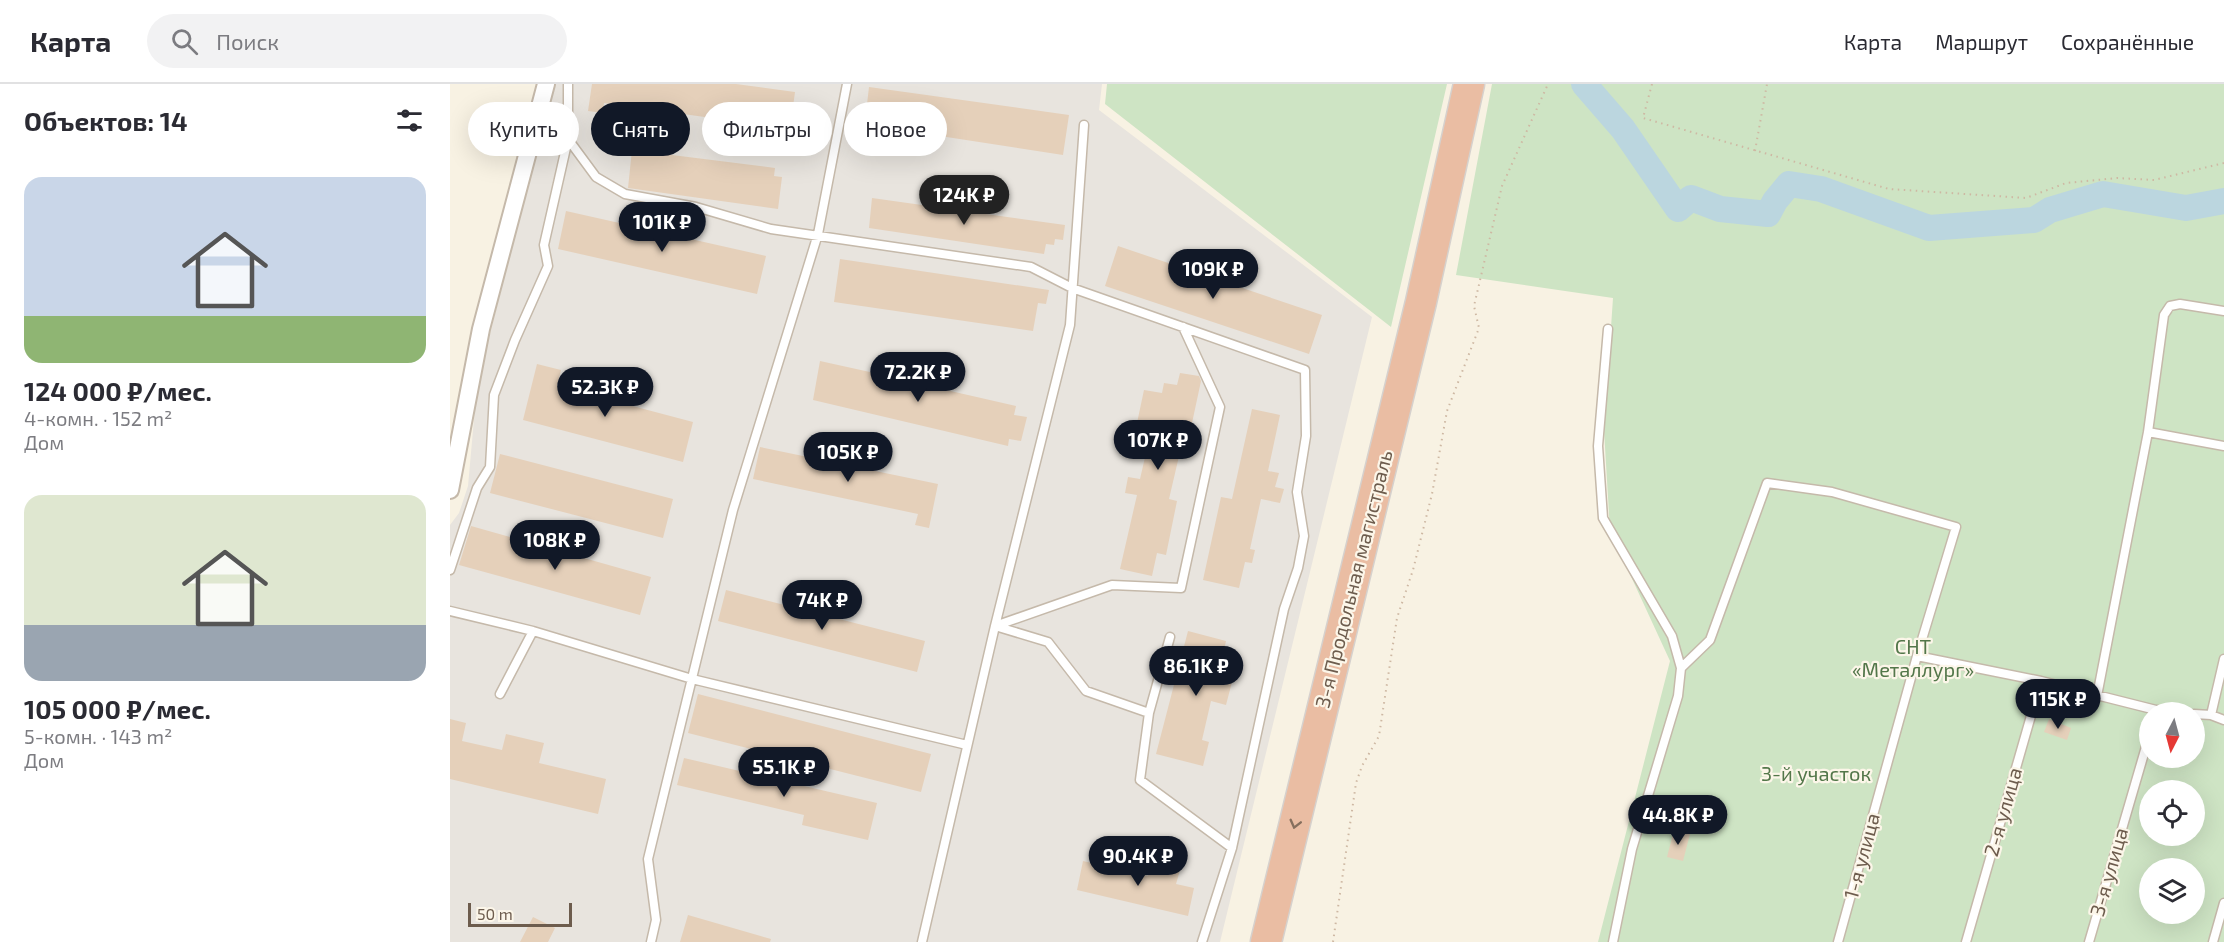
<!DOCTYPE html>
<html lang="ru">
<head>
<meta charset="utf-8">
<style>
	:root { --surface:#fff; --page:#f2f2f3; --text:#2b2b33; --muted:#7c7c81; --line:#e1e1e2; --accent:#111827 }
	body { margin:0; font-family:"Exo 2",sans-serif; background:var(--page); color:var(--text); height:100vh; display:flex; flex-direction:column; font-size:22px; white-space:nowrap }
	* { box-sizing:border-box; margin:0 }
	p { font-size:20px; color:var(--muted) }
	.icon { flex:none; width:33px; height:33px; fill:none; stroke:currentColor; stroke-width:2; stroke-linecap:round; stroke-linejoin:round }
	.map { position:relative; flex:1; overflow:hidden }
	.drawer { display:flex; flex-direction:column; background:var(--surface); width:450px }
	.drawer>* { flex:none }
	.top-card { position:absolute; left:18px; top:18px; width:570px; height:54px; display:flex; gap:12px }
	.needle { width:39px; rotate:186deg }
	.fabs { position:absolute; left:1689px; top:618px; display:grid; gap:12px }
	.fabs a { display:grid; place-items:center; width:66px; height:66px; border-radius:50%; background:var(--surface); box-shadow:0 6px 24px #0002; font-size:30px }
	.scale { position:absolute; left:18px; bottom:15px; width:104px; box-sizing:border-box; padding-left:6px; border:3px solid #6d5c4d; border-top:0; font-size:16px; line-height:21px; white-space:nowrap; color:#6d5c4d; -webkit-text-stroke:4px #fcf6e9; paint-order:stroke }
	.price { position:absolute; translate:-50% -51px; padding:0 14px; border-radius:21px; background:var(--accent); color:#fff; font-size:20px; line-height:39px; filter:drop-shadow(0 2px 3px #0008) }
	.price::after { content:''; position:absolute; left:50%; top:36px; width:18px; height:14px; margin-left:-9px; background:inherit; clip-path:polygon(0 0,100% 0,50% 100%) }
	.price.active { background:#222; color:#fff }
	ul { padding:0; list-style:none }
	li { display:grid; align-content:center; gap:12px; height:318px; padding:0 24px }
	li span { display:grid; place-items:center; height:186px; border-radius:18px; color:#555 }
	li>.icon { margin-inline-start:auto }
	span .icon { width:108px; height:108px; fill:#fffc; stroke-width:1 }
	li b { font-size:26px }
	h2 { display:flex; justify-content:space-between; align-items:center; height:72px; padding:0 24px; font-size:26px }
	.tag { padding:0 21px; border-radius:27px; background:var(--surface); box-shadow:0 6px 24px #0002; font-size:21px; line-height:54px }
	.tag.active { background:var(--accent); color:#fff }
	header { display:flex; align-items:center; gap:36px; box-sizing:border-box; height:84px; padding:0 30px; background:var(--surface); border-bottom:2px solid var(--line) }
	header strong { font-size:28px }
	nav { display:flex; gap:33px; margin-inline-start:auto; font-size:21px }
	.search { width:420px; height:54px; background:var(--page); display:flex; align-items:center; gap:15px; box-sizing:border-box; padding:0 21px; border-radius:33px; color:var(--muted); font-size:22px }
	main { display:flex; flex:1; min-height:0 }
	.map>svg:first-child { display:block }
</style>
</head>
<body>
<header>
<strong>Карта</strong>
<div class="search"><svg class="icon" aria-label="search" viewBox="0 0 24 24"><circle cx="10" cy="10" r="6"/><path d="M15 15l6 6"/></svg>Поиск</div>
<nav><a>Карта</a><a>Маршрут</a><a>Сохранённые</a></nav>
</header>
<main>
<section class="drawer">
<h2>Объектов: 14<svg class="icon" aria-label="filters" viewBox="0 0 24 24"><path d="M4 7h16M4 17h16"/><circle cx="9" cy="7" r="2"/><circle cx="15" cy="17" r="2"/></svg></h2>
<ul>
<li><span style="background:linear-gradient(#c9d6e8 75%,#8fb573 0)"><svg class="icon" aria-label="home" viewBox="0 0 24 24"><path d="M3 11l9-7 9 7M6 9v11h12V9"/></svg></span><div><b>124 000 ₽/мес.</b><p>4-комн. · 152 m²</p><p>Дом</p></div></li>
<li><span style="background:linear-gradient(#dfe7d0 70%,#9aa5b1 0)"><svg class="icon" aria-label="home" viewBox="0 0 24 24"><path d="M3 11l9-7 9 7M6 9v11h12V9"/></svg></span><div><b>105 000 ₽/мес.</b><p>5-комн. · 143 m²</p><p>Дом</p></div></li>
</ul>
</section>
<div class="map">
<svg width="1774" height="858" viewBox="0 0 1774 858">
	<rect width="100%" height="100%" fill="#f8f2e3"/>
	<path fill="#e8e4de" d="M103 0H652L649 26 922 233 770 858H0V441L9 429 18 402 27 302Z"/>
	<path fill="#cee4c4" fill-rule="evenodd" d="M657 0H997L941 243 655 20Z
		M1042 0H1774V858H1148L1220 577 1160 447 1154 346 1163 214 1006 191ZM1700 628H1744V674H1700ZM1700 706H1744V752H1700ZM1700 784H1744V830H1700Z"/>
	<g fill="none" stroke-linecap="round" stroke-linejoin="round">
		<path stroke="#bbd6df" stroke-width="26" d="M1134 0 1173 45 1228 125 1241 114 1270 125 1318 130 1325 117 1339 100 1371 105 1479 144 1584 136 1600 126 1653 110 1736 124 1774 117"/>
	</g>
	<path fill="#e5d0ba" d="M142 0H286L345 8 340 45 154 19 153 29 138 27Z
		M419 3 619 31 613 71 425 42 421 64 412 63Z
		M182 66 325 84 324 92 332 93 328 125 178 104Z
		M422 114 615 141 613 156 605 155 604 161 596 160 594 170 419 144Z
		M116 127 316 172 307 210 108 165Z
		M668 162 872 231 859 270 655 202Z
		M390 175 599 206 596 220 588 219 583 247 384 218Z
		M370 277 456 296 459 280 487 286 483 303 566 322 564 331 577 333 571 357 559 355 558 362 363 316Z
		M87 280 111 286 107 302 243 338 233 378 73 336Z
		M730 289 749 292 751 297 742 339 737 338 719 415 727 417 716 471 707 469 702 492 670 485 687 411 675 409 678 393 690 395 699 356 684 353 694 306 712 309 714 299 727 301Z
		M802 325 830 331 818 387 829 389 825 403 834 405 830 419 811 415 800 465 805 466 802 479 795 478 789 504 753 496 771 413 782 415Z
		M310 363 488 400 479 444 465 441 468 430 303 395Z
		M50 370 223 415 213 454 40 409Z
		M21 442 201 493 190 531 9 481Z
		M276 506 475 557 467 588 268 537Z
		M738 547 776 557 773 571 788 575 776 621 761 617 752 656 759 658 753 682 706 670Z
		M248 610 481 670 471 708 238 649Z
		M0 635 16 639 12 657 52 666 56 650 94 659 89 679 156 695 148 730 0 695Z
		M1599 635 1621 644 1617 656 1594 648Z
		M234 674 427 719 418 756 352 741 354 731 227 701Z
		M1224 746 1240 750 1233 777 1217 773Z
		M633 777 698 792 701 779 730 786 726 800 744 804 738 832 627 806Z
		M238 831 321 855 320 858H230Z
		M83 833 105 844 98 858H70Z"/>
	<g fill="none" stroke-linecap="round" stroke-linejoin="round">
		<g stroke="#c5b9aa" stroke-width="11">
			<path id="lane" d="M118 55 146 93 175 110 246 123 321 145 581 183 622 204 855 286 856 352 847 408 854 452 848 484 834 525 782 764 752 858
				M1158 245 1148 362 1153 434 1222 552 1231 584
				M1698 348 1774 362
				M0 486 27 404 40 383 44 311 65 256 98 182 94 161 118 55V0
				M0 527 83 547 242 595 517 661
				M545 542 662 501 731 504 770 323 733 243
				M545 542 598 558 636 607 699 629
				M720 553 699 629 690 696 782 764
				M1467 572 1591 597 1706 626 1730 628
				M50 610 83 547
				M1647 612 1698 348 1714 231 1720 222 1730 220 1774 227
				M1744 630 1761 631 1774 636
				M1761 631 1774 575
				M201 858 206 836 198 775 283 426 368 150 397 0
				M472 858 545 542 620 241 634 41
				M1163 858 1182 765 1228 612 1231 584 1260 556 1317 399 1382 408 1506 443 1467 572 1388 858
				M1516 858 1591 597
				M1639 858 1700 649
				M1763 858 1774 819"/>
		</g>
		<g stroke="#c5b9aa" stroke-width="20">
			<path id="street" d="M0 406 31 245 96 0"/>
		</g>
		<g stroke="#d6d1cd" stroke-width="33">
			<path id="highway" d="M816 858 971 218 1019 0"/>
		</g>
		<path stroke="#ceb8a3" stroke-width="2" stroke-dasharray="1.5 4.5" stroke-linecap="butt" d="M1202 0 1193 34 1439 105 1576 114 1616 99 1667 94 1704 96 1774 79
			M1305 67 1317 0
			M883 858 906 699 912 682 929 652 947 534 963 486 982 410 997 327 1029 244 1024 222 1052 102 1098 0"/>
		<use href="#lane" stroke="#fff" stroke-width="8"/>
		<use href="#street" stroke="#fff" stroke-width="16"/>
		<use href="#highway" stroke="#eabda3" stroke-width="30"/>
	</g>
	<defs><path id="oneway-chevron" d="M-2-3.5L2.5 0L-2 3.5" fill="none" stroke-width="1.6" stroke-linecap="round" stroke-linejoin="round" transform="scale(1.5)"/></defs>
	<use stroke="#866f5e" href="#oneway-chevron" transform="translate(845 740) rotate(104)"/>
	<g text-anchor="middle" stroke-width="4.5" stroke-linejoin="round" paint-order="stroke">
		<g font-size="20" fill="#6d5c4d" stroke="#fcf6e9">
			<text transform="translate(904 495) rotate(-76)" y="7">3-я Продольная магистраль</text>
			<text transform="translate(1553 728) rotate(-74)" y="7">2-я улица</text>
			<text transform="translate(1412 772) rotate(-75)" y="7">1-я улица</text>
			<text transform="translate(1659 788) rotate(-74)" y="7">3-я улица</text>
		</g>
		<g font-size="20" fill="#53774a" stroke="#fcf6e9">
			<text x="1463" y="570">СНТ<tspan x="1463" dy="23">«Металлург»</tspan></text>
			<text x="1366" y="697">3-й участок</text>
		</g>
	</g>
</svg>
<div class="fabs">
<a><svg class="needle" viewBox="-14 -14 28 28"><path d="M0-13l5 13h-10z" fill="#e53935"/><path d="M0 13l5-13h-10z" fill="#7c7c81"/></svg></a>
<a><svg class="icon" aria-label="locate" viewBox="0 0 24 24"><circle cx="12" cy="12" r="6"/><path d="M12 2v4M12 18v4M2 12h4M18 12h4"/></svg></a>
<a><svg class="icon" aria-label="layers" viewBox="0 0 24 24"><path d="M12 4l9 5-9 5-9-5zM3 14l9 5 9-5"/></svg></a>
</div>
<div class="scale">50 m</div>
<b class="price active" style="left:514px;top:142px">124K ₽</b>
<b class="price" style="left:212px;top:169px">101K ₽</b>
<b class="price" style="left:763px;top:216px">109K ₽</b>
<b class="price" style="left:468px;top:319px">72.2K ₽</b>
<b class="price" style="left:155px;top:334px">52.3K ₽</b>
<b class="price" style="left:708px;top:387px">107K ₽</b>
<b class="price" style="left:398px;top:399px">105K ₽</b>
<b class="price" style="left:105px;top:487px">108K ₽</b>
<b class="price" style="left:372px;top:547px">74K ₽</b>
<b class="price" style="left:746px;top:613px">86.1K ₽</b>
<b class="price" style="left:1608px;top:646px">115K ₽</b>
<b class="price" style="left:334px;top:714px">55.1K ₽</b>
<b class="price" style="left:1228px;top:762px">44.8K ₽</b>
<b class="price" style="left:688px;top:803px">90.4K ₽</b>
<div class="top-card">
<a class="tag">Купить</a>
<a class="tag active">Снять</a>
<a class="tag">Фильтры</a>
<a class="tag">Новое</a>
</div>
</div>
</main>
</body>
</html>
